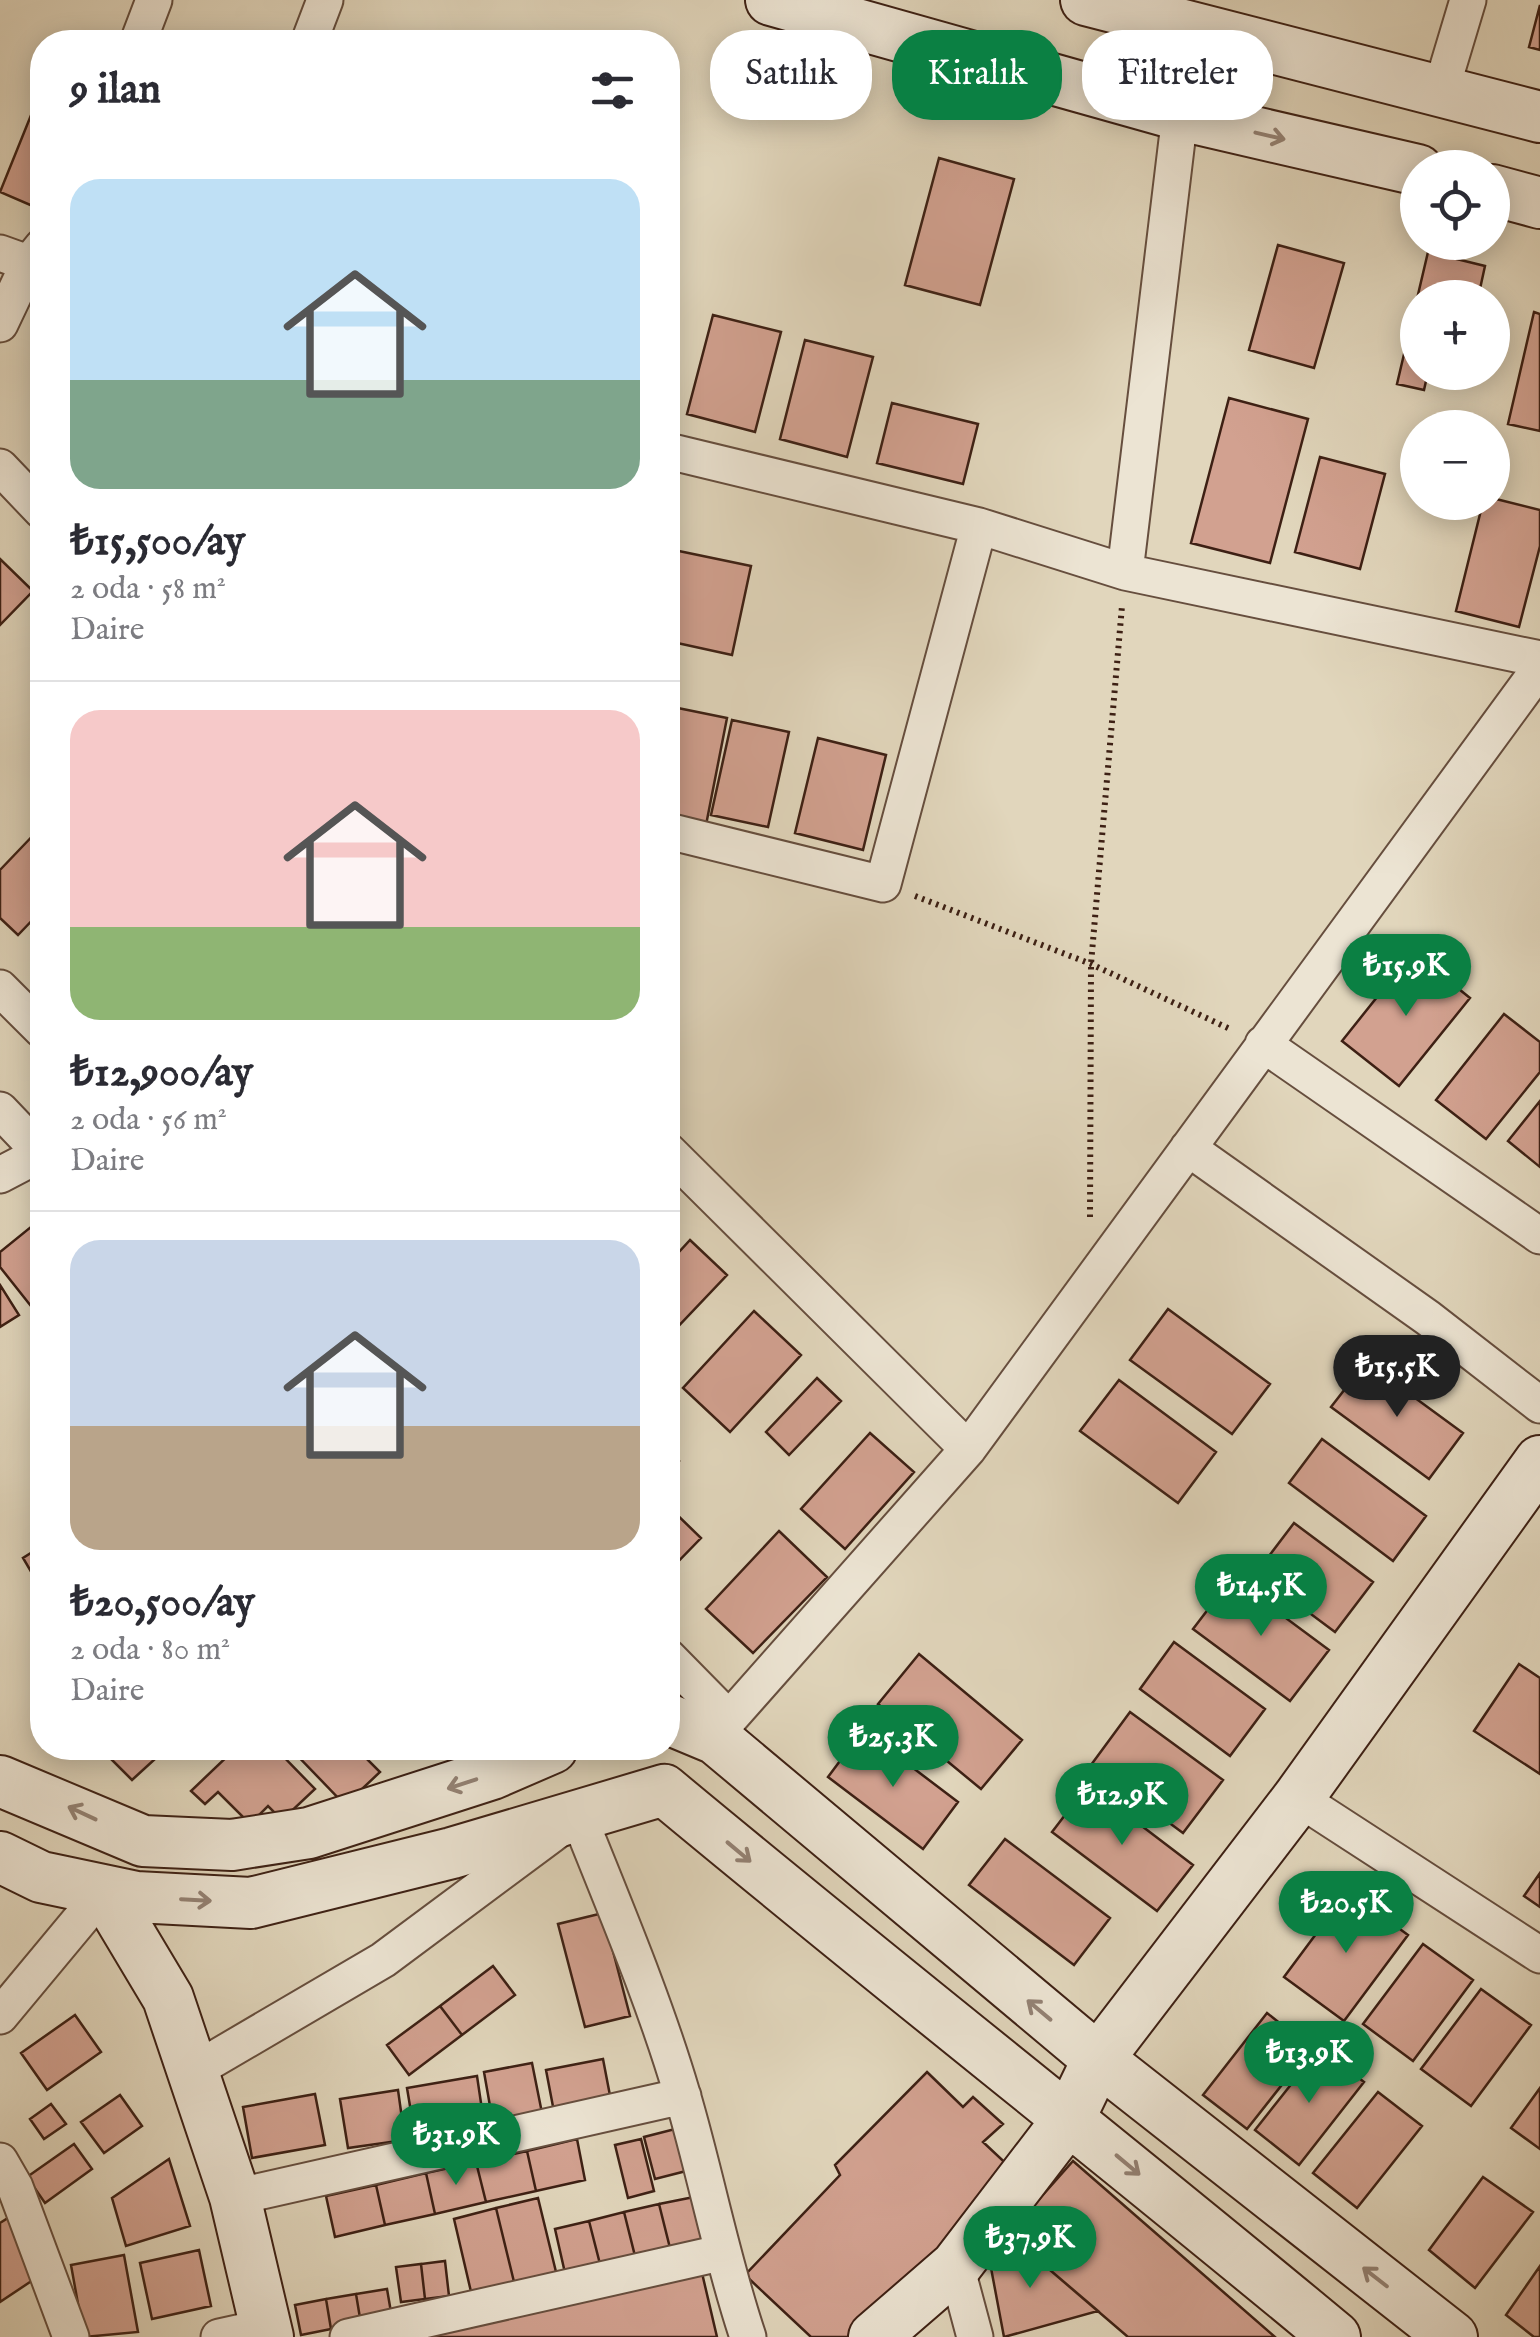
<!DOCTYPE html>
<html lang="tr">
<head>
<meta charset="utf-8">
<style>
	:root { --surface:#fff; --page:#f7f7f7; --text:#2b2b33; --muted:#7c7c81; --line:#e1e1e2; --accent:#0b8043 }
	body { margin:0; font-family:"IM FELL English",serif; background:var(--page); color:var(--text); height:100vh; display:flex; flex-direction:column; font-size:38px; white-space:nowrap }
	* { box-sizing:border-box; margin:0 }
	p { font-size:32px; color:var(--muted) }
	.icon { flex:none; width:55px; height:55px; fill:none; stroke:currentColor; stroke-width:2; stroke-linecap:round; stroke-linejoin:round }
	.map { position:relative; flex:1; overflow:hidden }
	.panel { position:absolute; left:30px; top:30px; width:650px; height:1730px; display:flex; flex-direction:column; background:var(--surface); border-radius:40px; box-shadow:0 5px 25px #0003 }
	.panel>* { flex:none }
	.banner { position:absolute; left:710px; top:30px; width:680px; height:90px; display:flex; gap:20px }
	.tools { position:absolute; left:1400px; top:150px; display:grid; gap:20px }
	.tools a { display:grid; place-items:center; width:110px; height:110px; border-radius:50%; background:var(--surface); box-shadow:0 5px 25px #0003; font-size:50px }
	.price { position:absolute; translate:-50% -85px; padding:0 22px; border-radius:35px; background:var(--accent); color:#fff; font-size:32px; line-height:65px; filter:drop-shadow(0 2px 5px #0008) }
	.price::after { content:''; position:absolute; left:50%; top:60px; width:30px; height:22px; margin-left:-15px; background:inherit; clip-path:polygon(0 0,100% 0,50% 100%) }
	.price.selected { background:#222; color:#fff }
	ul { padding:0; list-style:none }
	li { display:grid; align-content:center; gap:20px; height:530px; padding:0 40px }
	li+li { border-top:2px solid var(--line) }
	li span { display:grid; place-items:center; height:310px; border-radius:30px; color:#555 }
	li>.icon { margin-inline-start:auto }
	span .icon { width:180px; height:180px; fill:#fffc; stroke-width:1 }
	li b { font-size:42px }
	h2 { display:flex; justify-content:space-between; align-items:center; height:120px; padding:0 40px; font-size:42px }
	.chip { padding:0 35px; border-radius:40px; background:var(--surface); box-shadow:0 5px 25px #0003; font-size:35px; line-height:90px }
	.chip.selected { background:var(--accent); color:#fff }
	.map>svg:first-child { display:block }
</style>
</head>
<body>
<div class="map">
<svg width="1540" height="2337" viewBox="0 0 1540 2337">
	<rect width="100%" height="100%" fill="#e1d6bc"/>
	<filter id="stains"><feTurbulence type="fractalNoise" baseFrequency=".002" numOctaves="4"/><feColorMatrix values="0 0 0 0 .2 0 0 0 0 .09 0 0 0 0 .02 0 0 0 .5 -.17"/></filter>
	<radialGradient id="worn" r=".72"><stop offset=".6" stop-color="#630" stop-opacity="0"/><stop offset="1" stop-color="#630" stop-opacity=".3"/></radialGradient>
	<path fill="#d2a190" stroke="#3d2014" stroke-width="2.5" d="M1540 5V50L1529 47Z
		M42 88V210L0 192Z
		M939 158 1014 179 980 305 905 285Z
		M1278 245 1344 263 1314 368 1249 350Z
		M1428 252 1485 266 1478 298H1418V372H1428L1424 390 1397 384Z
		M1534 312 1540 314V431L1508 424Z
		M713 315 781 332 755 432 687 414Z
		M805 340 873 357 847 457 780 439Z
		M1229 398 1308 419 1270 563 1191 543Z
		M892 403 978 424 963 484 877 463Z
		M1320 457 1385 474 1360 569 1295 552Z
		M1492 498 1540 510V546L1519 627 1456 611 1483 502H1492Z
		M674 550 751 566 732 655 668 641V582Z
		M0 559 33 591 0 625Z
		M668 706 727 718 706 825 668 817Z
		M732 720 789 732 768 827 711 815Z
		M818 738 886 755 863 850 795 833Z
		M42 826V910L18 935 0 918V870Z
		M1413 952 1470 998 1399 1086 1342 1041Z
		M1504 1014 1540 1042V1072L1486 1139 1436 1100Z
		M1540 1101V1167L1508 1141Z
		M42 1218V1320L0 1267V1252Z
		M690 1240 727 1275 668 1337V1264Z
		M0 1285 19 1315 0 1327Z
		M1168 1309 1270 1384 1232 1434 1130 1360Z
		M754 1311 801 1355 730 1432 683 1388Z
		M1366 1362 1463 1433 1429 1479 1331 1407Z
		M817 1378 841 1401 789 1455 766 1432Z
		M1119 1380 1216 1452 1178 1503 1080 1431Z
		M870 1433 914 1472 845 1549 801 1509Z
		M1322 1439 1426 1516 1393 1561 1289 1483Z
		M668 1450 679 1461 668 1472Z
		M668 1506 701 1538 668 1572Z
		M1294 1523 1373 1582 1335 1632 1256 1573Z
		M779 1531 827 1577 753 1653 706 1609Z
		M42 1546V1577L36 1580 23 1558Z
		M1232 1578 1329 1650 1290 1701 1193 1629Z
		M1174 1642 1265 1709 1230 1756 1140 1689Z
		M919 1654 1022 1740 981 1789 878 1704Z
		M1519 1664 1540 1678V1774L1474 1731Z
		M1130 1712 1223 1780 1183 1833 1091 1765Z
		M863 1730 958 1802 923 1849 828 1777Z
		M100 1748H167L132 1780Z
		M236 1748H275L315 1789 282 1820 268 1806 250 1824 218 1792 205 1804 191 1791Z
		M290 1748H356L380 1772 345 1805Z
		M1088 1785 1193 1865 1157 1911 1052 1832Z
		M1005 1839 1110 1918 1074 1965 969 1885Z
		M1540 1873V1907L1524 1896Z
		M1348 1891 1408 1935 1344 2021 1284 1977Z
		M603 1913 630 2016 585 2027 558 1924Z
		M1423 1944 1473 1980 1413 2061 1363 2024Z
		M493 1966 515 1995 462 2035 440 2006Z
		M1481 1989 1531 2025 1471 2106 1421 2069Z
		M440 2006 462 2035 409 2075 387 2045Z
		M1267 2013 1311 2048 1247 2129 1203 2095Z
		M75 2015 101 2052 47 2090 21 2053Z
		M1320 2048 1364 2082 1299 2165 1255 2130Z
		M603 2059 612 2106 555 2117 546 2070Z
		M532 2063 542 2113 493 2123 484 2072Z
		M927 2072 963 2107 973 2097 1003 2124 983 2142 1014 2171 856 2337H811L745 2275 840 2175 835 2165Z
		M477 2076 485 2130 416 2142 407 2088Z
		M1540 2088V2149L1511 2128Z
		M398 2090 405 2140 348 2148 340 2099Z
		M1378 2092 1422 2126 1357 2208 1313 2173Z
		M315 2094 325 2145 252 2158 243 2107Z
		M120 2095 142 2126 104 2153 81 2122Z
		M51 2104 66 2124 44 2139 30 2119Z
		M679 2128 690 2170 655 2179 644 2137Z
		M577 2139 585 2180 536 2191 527 2151Z
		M641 2139 654 2191 628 2198 615 2145Z
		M74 2144 92 2169 45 2203 27 2177Z
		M527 2151 536 2191 486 2202 476 2162Z
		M169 2159 190 2226 126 2246 112 2198Z
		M1073 2161 1275 2337H1128L1008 2234Z
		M476 2162 486 2202 435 2214 426 2173Z
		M426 2173 435 2214 385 2225 376 2185Z
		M1483 2177 1533 2212 1475 2288 1429 2250Z
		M376 2185 385 2225 335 2237 326 2196Z
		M694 2197 705 2240 670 2248 659 2204Z
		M538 2198 557 2276 515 2286 496 2208Z
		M659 2204 670 2248 635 2256 624 2212Z
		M496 2208 515 2286 472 2296 454 2219Z
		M624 2212 635 2256 600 2264 589 2221Z
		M8 2218 45 2272 0 2302V2223Z
		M589 2221 600 2264 565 2273 555 2229Z
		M1008 2234 1098 2311 1004 2337 988 2252Z
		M199 2250 211 2306 152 2319 140 2263Z
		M124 2255 138 2332 84 2337 71 2265Z
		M445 2261 449 2296 425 2299 421 2264Z
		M421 2264 425 2299 401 2302 396 2267Z
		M1540 2266V2337H1534L1506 2315Z
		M702 2273 717 2337H421Z
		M387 2289 392 2318 361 2324 356 2294Z
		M356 2294 361 2324 331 2329 326 2299Z
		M326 2299 331 2329 301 2335 295 2305Z"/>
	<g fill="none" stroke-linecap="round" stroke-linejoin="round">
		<g stroke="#664e3e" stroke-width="39">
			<path id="street" d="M138 42 154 0
				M309 42 325 0
				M1441 90 1468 0
				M0 253 42 268
				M0 324 29 263 42 247
				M668 451 979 526 1125 572 1540 659
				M0 467 42 511
				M1125 572 1180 115
				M668 831 883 884 979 526
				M0 988 42 1030
				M1263 1044 1540 1236
				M0 1110 42 1154
				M1188 1148 1428 1318 1540 1405
				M668 1151 968 1449
				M0 1175 42 1153
				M668 1657 729 1719 717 1737
				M729 1719 968 1449 1540 668
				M1298 1798 1540 1955
				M0 2016 104 1891
				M192 2072 383 1960 578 1815C615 1908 654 1999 682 2094 706 2175 721 2257 748 2337
				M0 2161 15 2187 71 2337
				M235 2197 683 2096
				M956 2266 975 2337
				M219 2337 265 2327
				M348 2337 720 2253"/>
		</g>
		<g stroke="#3d2014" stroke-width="54">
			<path id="secondary" d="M771 0 1180 115 1418 170
				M1086 0 1540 117
				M1492 190 1540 203
				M668 1719 716 1739 1098 2059 1452 2337
				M0 1781 143 1841 232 1845 309 1833 492 1774 552 1748
				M0 1857 41 1877 136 1897 251 1903 452 1853 664 1790C886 1975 1113 2152 1335 2337
				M104 1891 168 1998 235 2197 268 2337
				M874 2337 956 2266 1070 2117 1098 2059 1298 1798 1540 1461"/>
		</g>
		<path stroke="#3d2014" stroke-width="6" stroke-dasharray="2.5 5" stroke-linecap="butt" d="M915 896 1091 964 1230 1029
			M1090 1217 1091 964 1122 606"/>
		<use href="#street" stroke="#ece4d3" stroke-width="35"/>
		<use href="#secondary" stroke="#ece4d3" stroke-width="50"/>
	</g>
	<defs><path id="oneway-shaft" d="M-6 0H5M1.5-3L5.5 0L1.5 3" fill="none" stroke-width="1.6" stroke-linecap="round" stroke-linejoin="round" transform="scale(2.5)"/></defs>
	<g stroke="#948274">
		<use href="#oneway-shaft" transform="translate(1270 136) rotate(13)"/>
		<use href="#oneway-shaft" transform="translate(462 1784) rotate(162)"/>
		<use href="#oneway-shaft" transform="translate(82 1813) rotate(-155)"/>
		<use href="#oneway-shaft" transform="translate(739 1852) rotate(40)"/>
		<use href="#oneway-shaft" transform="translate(196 1900) rotate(3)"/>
		<use href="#oneway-shaft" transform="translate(1039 2010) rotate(-140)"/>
		<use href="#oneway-shaft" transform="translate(1128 2165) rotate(40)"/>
		<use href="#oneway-shaft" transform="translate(1375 2277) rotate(-142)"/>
	</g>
	<rect width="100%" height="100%" filter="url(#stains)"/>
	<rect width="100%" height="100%" fill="url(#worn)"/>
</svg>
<div class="tools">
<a><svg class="icon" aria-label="locate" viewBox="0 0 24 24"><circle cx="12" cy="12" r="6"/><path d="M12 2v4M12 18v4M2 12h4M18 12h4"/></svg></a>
<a>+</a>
<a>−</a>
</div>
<b class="price" style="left:1406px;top:1019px">₺15.9K</b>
<b class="price selected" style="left:1397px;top:1420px">₺15.5K</b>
<b class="price" style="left:1261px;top:1639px">₺14.5K</b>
<b class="price" style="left:893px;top:1790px">₺25.3K</b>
<b class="price" style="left:1122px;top:1848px">₺12.9K</b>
<b class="price" style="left:1346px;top:1956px">₺20.5K</b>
<b class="price" style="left:1309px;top:2106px">₺13.9K</b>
<b class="price" style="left:456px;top:2188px">₺31.9K</b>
<b class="price" style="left:1030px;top:2291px">₺37.9K</b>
<div class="banner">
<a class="chip">Satılık</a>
<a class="chip selected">Kiralık</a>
<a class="chip">Filtreler</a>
</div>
<section class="panel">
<h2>9 ilan<svg class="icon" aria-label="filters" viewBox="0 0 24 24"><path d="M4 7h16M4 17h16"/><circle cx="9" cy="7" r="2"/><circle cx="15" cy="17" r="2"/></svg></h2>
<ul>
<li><span style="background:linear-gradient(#bfe0f5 65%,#7fa58c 0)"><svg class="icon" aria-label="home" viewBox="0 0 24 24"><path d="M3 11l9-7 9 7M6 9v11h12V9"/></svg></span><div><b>₺15,500/ay</b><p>2 oda · 58 m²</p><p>Daire</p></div></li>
<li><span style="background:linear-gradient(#f6c9c9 70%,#8fb573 0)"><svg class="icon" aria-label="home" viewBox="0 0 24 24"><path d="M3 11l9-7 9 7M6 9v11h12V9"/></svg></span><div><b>₺12,900/ay</b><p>2 oda · 56 m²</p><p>Daire</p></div></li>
<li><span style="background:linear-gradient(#c9d6e8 60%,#b9a48a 0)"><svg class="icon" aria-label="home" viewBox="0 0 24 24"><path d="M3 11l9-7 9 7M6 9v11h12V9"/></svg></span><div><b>₺20,500/ay</b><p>2 oda · 80 m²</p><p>Daire</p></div></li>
</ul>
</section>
</div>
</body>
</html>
